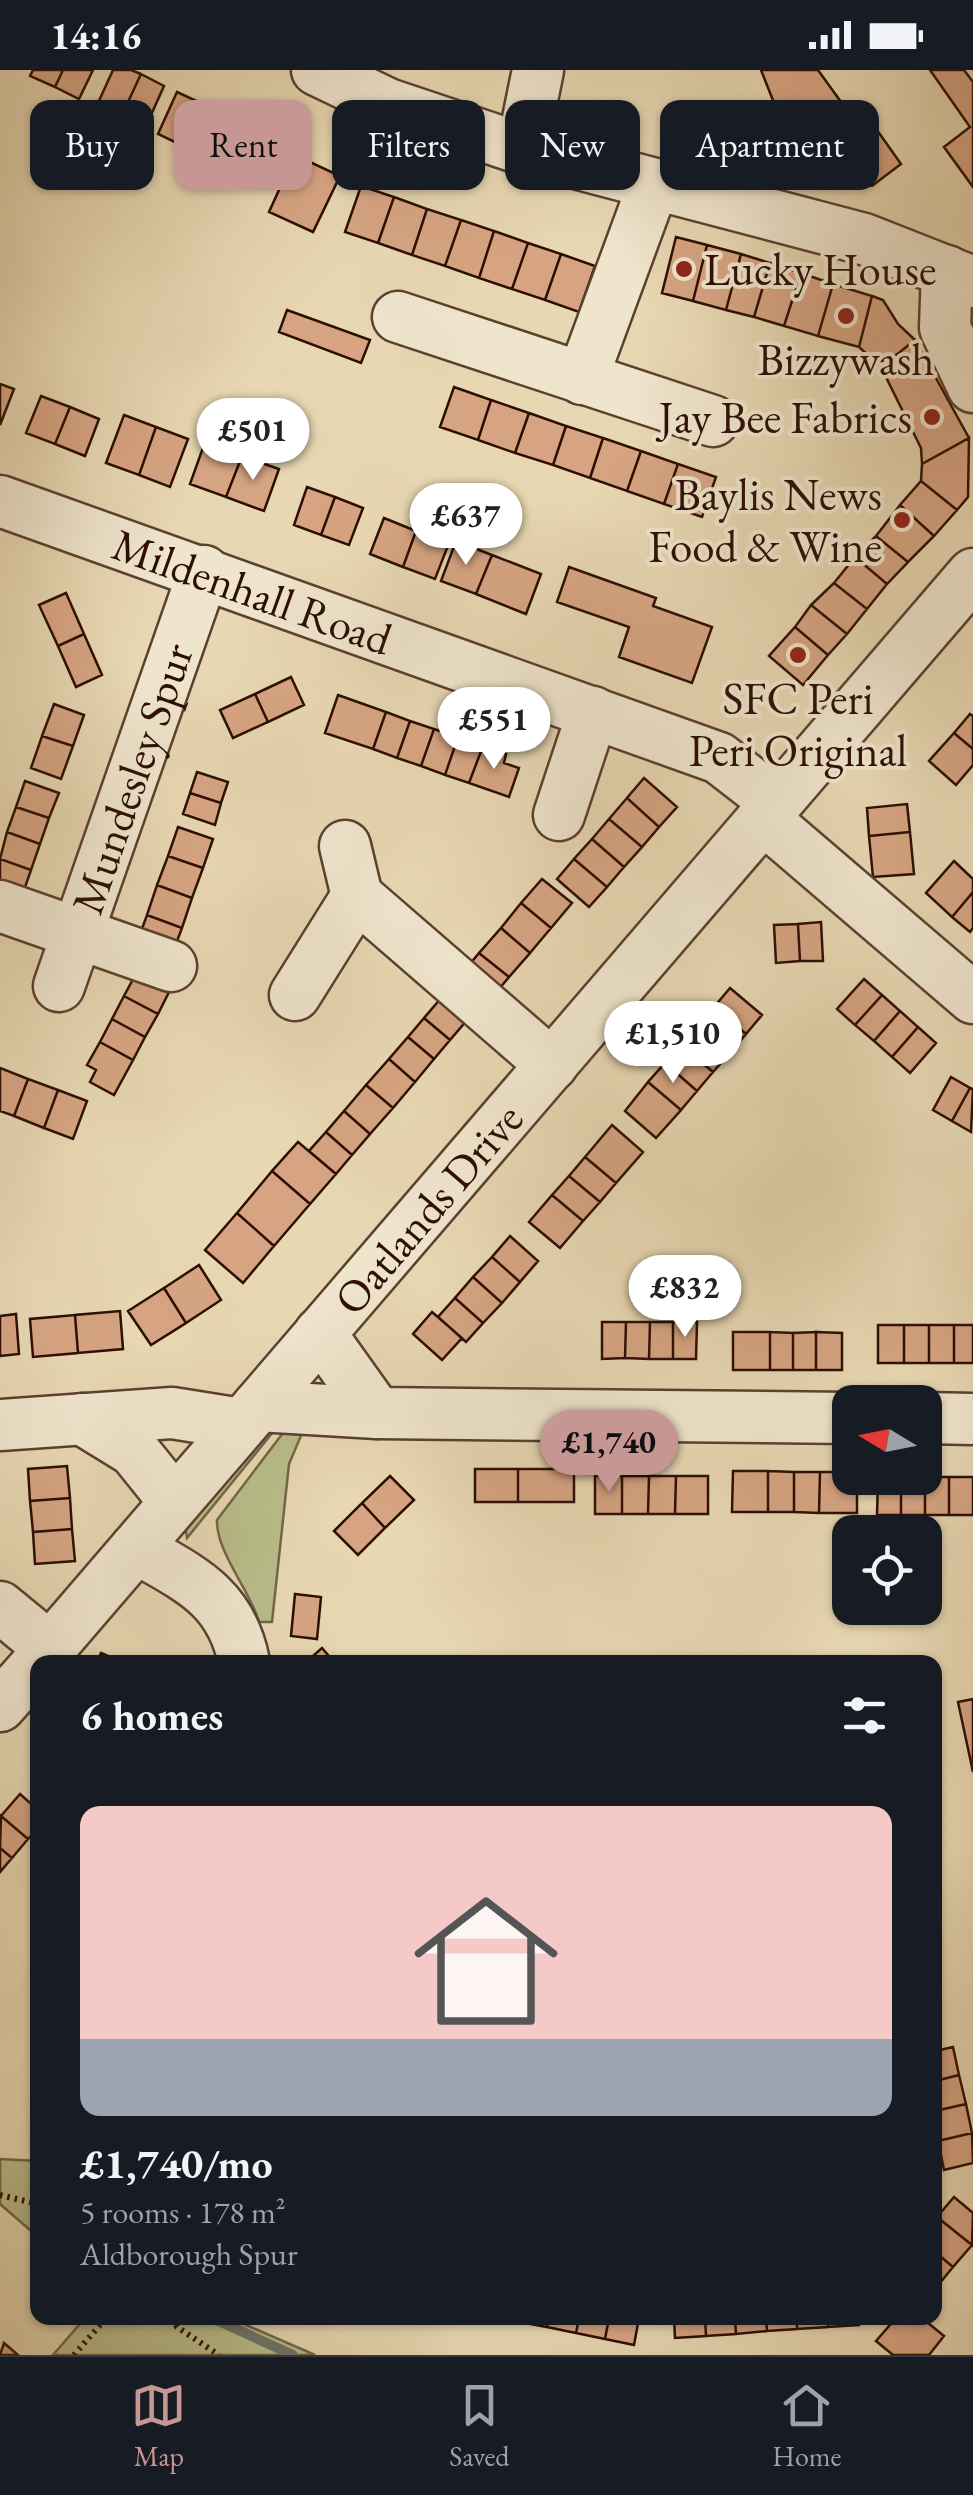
<!DOCTYPE html>
<html lang="en">
<head>
<meta charset="utf-8">
<style>
	:root { --surface:#171b24; --page:#242831; --text:#f1f3f6; --muted:#9ea1a6; --line:#363941; --accent:#c59692 }
	body { margin:0; font-family:"EB Garamond",serif; background:var(--page); color:var(--text); height:100vh; display:flex; flex-direction:column; font-size:38px; white-space:nowrap }
	* { box-sizing:border-box; margin:0 }
	p { font-size:32px; color:var(--muted) }
	.icon { flex:none; width:55px; height:55px; fill:none; stroke:currentColor; stroke-width:2; stroke-linecap:round; stroke-linejoin:round }
	.map { position:relative; flex:1; overflow:hidden }
	.panel { position:absolute; left:30px; top:1585px; width:912px; height:670px; display:flex; flex-direction:column; background:var(--surface); border-radius:20px; box-shadow:0 2px 8px #0004 }
	.panel>* { flex:none }
	.guide { position:absolute; left:30px; top:30px; width:915px; height:90px; display:flex; gap:20px }
	.needle { width:65px; rotate:280deg }
	.buttons { position:absolute; left:832px; top:1315px; display:grid; gap:20px }
	.buttons a { display:grid; place-items:center; width:110px; height:110px; border-radius:20px; background:var(--surface); box-shadow:0 2px 8px #0004; font-size:50px }
	.price { position:absolute; translate:-50% -85px; padding:0 22px; border-radius:35px; background:#fff; color:#222; font-size:32px; line-height:65px; filter:drop-shadow(0 2px 5px #0008) }
	.price::after { content:''; position:absolute; left:50%; top:60px; width:30px; height:22px; margin-left:-15px; background:inherit; clip-path:polygon(0 0,100% 0,50% 100%) }
	.price.active { background:var(--accent); color:#111 }
	ul { padding:0; list-style:none }
	li { display:grid; align-content:center; gap:20px; height:530px; padding:0 50px }
	li span { display:grid; place-items:center; height:310px; border-radius:20px; color:#555 }
	li>.icon { margin-inline-start:auto }
	span .icon { width:180px; height:180px; fill:#fffc; stroke-width:1 }
	li b { font-size:42px }
	h2 { display:flex; justify-content:space-between; align-items:center; height:120px; padding:0 50px; font-size:42px }
	.pill { padding:0 35px; border-radius:20px; background:var(--surface); box-shadow:0 2px 8px #0004; font-size:35px; line-height:90px }
	.pill.active { background:var(--accent); color:#111 }
	.status { display:flex; justify-content:space-between; align-items:center; height:70px; padding:0 50px; background:var(--surface); direction:ltr }
	.status svg { height:28px; fill:currentColor }
	.tab-bar { display:flex; justify-content:space-around; align-items:center; height:140px; border-top:2px solid var(--line); background:var(--surface); font-size:28px; color:var(--muted) }
	.tab-bar a { display:grid; justify-items:center; gap:5px }
	.tab-bar .active { color:var(--accent) }
	.map>svg:first-child { display:block }
</style>
</head>
<body>
<div class="status"><b>14:16</b><svg viewBox="0 0 49 12"><path d="M0 12V9h3v3zM5 12V6h3v6zM10 12V3h3v9zM15 12V0h3v12zM26 1h20v11H26zM47 4h2v5h-2z"/></svg></div>
<div class="map">
<svg width="973" height="2285" viewBox="0 0 973 2285">
	<rect width="100%" height="100%" fill="#e7d7b2"/>
	<filter id="stains"><feTurbulence type="fractalNoise" baseFrequency=".002" numOctaves="4"/><feColorMatrix values="0 0 0 0 .2 0 0 0 0 .09 0 0 0 0 .02 0 0 0 .5 -.17"/></filter>
	<radialGradient id="worn" r=".72"><stop offset=".6" stop-color="#630" stop-opacity="0"/><stop offset="1" stop-color="#630" stop-opacity=".3"/></radialGradient>
	<path fill="#b8bd8a" stroke="#726647" stroke-width="2.5" d="M282 1351 187 1468 184 1448 253 1353Z
		M289 1355 303 1361 289 1394 272 1552H259C250 1520 216 1482 217 1450Z
		M0 2089 37 2091V2166L0 2134Z
		M85 2248H230L315 2285H53Z"/>
	<g fill="none" stroke-linecap="round" stroke-linejoin="round">
		<path stroke="#6c756a" stroke-width="10" d="M212 2248 293 2285"/>
	</g>
	<path fill="#d6a482" stroke="#2c0e04" stroke-width="2.5" d="M33 0H63L55 17 30 6Z
		M63 0H93L79 29 55 17Z
		M113 0H131L141 4 122 45 98 33Z
		M761 0H818L849 43 867 46 901 94 872 116 799 96Z
		M930 0H964L973 12V117L944 77 970 57Z
		M141 4 164 16 146 56 122 45Z
		M177 22 201 33 181 75 158 64Z
		M201 33 224 44 205 86 181 75Z
		M239 54 262 64 244 104 221 93Z
		M262 64 286 75 268 115 244 104Z
		M295 85 340 106 313 162 269 142Z
		M361 116 394 127 378 173 345 162Z
		M394 127 427 139 412 185 378 173Z
		M427 139 461 150 445 196 412 185Z
		M461 150 494 161 479 208 445 196Z
		M494 161 528 173 512 219 479 208Z
		M676 167 707 175 693 231 662 223Z
		M528 173 561 184 545 230 512 219Z
		M707 175 741 184 726 240 693 231Z
		M561 184 595 196 579 242 545 230Z
		M741 184 770 193 754 247 726 240Z
		M770 193 801 203 784 256 754 247Z
		M801 203 833 214 818 266 784 256Z
		M833 214 872 226 859 277 818 266Z
		M872 226 883 230 898 254 915 270 881 297 859 277Z
		M287 240 370 270 361 293 279 262Z
		M915 270 969 368 922 394 921 378 881 297Z
		M0 314 14 319 0 355Z
		M454 317 491 330 478 370 440 357Z
		M41 326 70 337 55 374 26 363Z
		M491 330 529 343 515 383 478 370Z
		M70 337 99 349 85 386 55 374Z
		M529 343 566 356 553 395 515 383Z
		M124 345 156 357 139 405 106 393Z
		M566 356 603 368 590 408 553 395Z
		M156 357 188 369 170 417 139 405Z
		M603 368 641 381 627 421 590 408Z
		M969 368 968 427 957 440 921 411 922 394Z
		M205 372 242 386 226 427 190 414Z
		M641 381 678 394 664 434 627 421Z
		M242 386 279 399 264 441 226 427Z
		M678 394 716 407 702 447 664 434Z
		M921 411 957 440 934 466 900 435Z
		M307 417 335 427 321 465 294 455Z
		M335 427 363 438 349 475 321 465Z
		M900 435 934 466 908 492 876 466Z
		M384 448 416 461 403 497 370 484Z
		M416 461 449 473 435 509 403 497Z
		M876 466 908 492 887 514 855 487Z
		M456 471 492 485 476 524 441 511Z
		M492 485 541 504 526 544 476 524Z
		M855 487 887 514 867 539 834 513Z
		M569 497 656 528 653 536 712 557 692 613 619 587 629 557 557 532Z
		M834 513 867 539 847 564 811 535Z
		M66 523 84 564 58 576 39 535Z
		M811 535 847 564 828 585 795 557Z
		M795 557 828 585 803 615 769 586Z
		M84 564 102 605 76 617 58 576Z
		M291 607 304 635 268 652 255 624Z
		M255 624 268 652 233 668 220 640Z
		M338 625 386 642 373 679 325 663Z
		M54 634 84 645 73 676 42 666Z
		M386 642 410 651 397 688 373 679Z
		M970 644 973 646V679L954 663Z
		M410 651 434 659 421 696 397 688Z
		M434 659 458 667 445 705 421 696Z
		M954 663 973 679V695L956 715 929 691Z
		M42 666 73 676 61 709 31 698Z
		M458 667 483 676 469 713 445 705Z
		M483 676 506 684 504 693 519 698 509 727 469 713Z
		M197 702 228 712 221 733 190 723Z
		M644 708 677 737 659 757 627 728Z
		M25 711 59 723 49 748 16 737Z
		M190 723 221 733 215 755 183 744Z
		M627 728 659 757 642 777 609 749Z
		M907 734 910 762 869 766 867 738Z
		M16 737 49 748 40 774 7 762Z
		M609 749 642 777 624 797 592 769Z
		M178 757 213 769 203 798 168 786Z
		M7 762 40 774 31 800 0 789Z
		M910 762 914 804 873 807 869 766Z
		M592 769 624 797 607 817 574 789Z
		M168 786 203 798 192 828 157 815Z
		M0 789 31 800 22 826 0 818Z
		M574 789 607 817 589 837 557 809Z
		M954 791 973 809V822L952 847 926 823Z
		M542 809 572 833 551 858 521 833Z
		M157 815 192 828 182 858 147 845Z
		M973 822V858L970 862 952 847Z
		M521 833 551 858 530 883 501 858Z
		M147 845 182 858 171 887 136 875Z
		M821 852 823 891H800L798 854Z
		M798 854 800 891 776 893 774 855Z
		M501 858 530 883 509 907 479 883Z
		M479 883 509 907 489 931 460 906Z
		M139 898 172 916 158 944 124 926Z
		M864 909 882 925 855 955 837 939Z
		M730 918 762 945 746 964 714 937Z
		M448 920 474 942 450 970 424 948Z
		M882 925 900 941 874 971 855 955Z
		M124 926 158 944 145 967 112 949Z
		M714 937 746 964 730 983 697 956Z
		M900 941 918 957 892 987 874 971Z
		M424 948 450 970 434 989 408 967Z
		M112 949 145 967 133 990 100 972Z
		M697 956 730 983 713 1002 681 975Z
		M918 957 936 973 910 1003 892 987Z
		M408 967 434 989 415 1012 389 989Z
		M100 972 133 990 114 1025 90 1012 96 1000 87 995Z
		M681 975 713 1002 697 1021 665 993Z
		M389 989 415 1012 393 1038 366 1015Z
		M665 993 697 1021 681 1040 648 1012Z
		M0 998 28 1009 14 1046 0 1041Z
		M951 1007 970 1018 952 1051 933 1040Z
		M28 1009 58 1020 44 1058 14 1046Z
		M648 1012 681 1040 656 1068 625 1041Z
		M366 1015 393 1038 370 1064 344 1041Z
		M970 1018 973 1019 971 1062 952 1051Z
		M58 1020 87 1031 73 1069 44 1058Z
		M344 1041 370 1064 352 1085 326 1062Z
		M612 1055 643 1082 616 1113 585 1087Z
		M326 1062 352 1085 336 1104 309 1081Z
		M298 1072 336 1104 310 1134 272 1101Z
		M585 1087 616 1113 600 1132 569 1106Z
		M272 1101 310 1134 274 1176 237 1143Z
		M569 1106 600 1132 583 1151 552 1125Z
		M552 1125 583 1151 560 1178 529 1152Z
		M237 1143 274 1176 243 1213 205 1180Z
		M510 1166 538 1191 520 1212 492 1187Z
		M492 1187 520 1212 502 1233 473 1207Z
		M199 1195 221 1230 186 1253 164 1218Z
		M473 1207 502 1233 483 1253 455 1228Z
		M164 1218 186 1253 151 1275 128 1241Z
		M455 1228 483 1253 466 1272 438 1247Z
		M120 1241 123 1279 78 1283 75 1245Z
		M432 1242 462 1268 442 1290 413 1264Z
		M16 1244 19 1284 0 1286V1246Z
		M75 1245 78 1283 33 1287 30 1249Z
		M602 1252H626L625 1288 602 1289Z
		M626 1252H650L649 1289 625 1288Z
		M650 1252H673V1289H649Z
		M673 1252H697L696 1289H673Z
		M878 1255H904V1293H878Z
		M904 1255H929V1293H904Z
		M929 1255H954V1293H929Z
		M954 1255H973V1293H954Z
		M733 1262H770V1300H733Z
		M770 1262 793 1263V1300H770Z
		M816 1262 842 1263V1300H816Z
		M816 1262V1300H793V1263Z
		M67 1396 70 1428 30 1431 28 1399Z
		M475 1399H518V1432H475Z
		M518 1399H574V1432H518Z
		M733 1401H768V1442H732Z
		M768 1401 794 1402V1442H768Z
		M794 1402H820L819 1443 794 1442Z
		M820 1402H850V1408H857V1443H819Z
		M390 1406 414 1430 385 1458 362 1433Z
		M595 1406H622V1444H595Z
		M622 1406H649L648 1444H622Z
		M649 1406H676L675 1444H648Z
		M676 1406H708V1444H675Z
		M925 1407V1445H901V1408Z
		M925 1407H949V1445H925Z
		M949 1407H973V1445H949Z
		M878 1408H901V1445H877Z
		M70 1428 72 1459 33 1462 30 1431Z
		M362 1433 385 1458 358 1485 334 1461Z
		M72 1459 75 1491 35 1494 33 1462Z
		M295 1524 321 1527 317 1569 291 1566Z
		M322 1578 334 1592H306Z
		M101 1583 122 1592H97Z
		M973 1629V1702L958 1632Z
		M20 1724 38 1740V1758L28 1769 1 1746Z
		M1 1746 28 1769 12 1788 0 1778Z
		M0 1778 12 1788 0 1802Z
		M953 1977 959 2005 935 2011V1981Z
		M959 2005 966 2034 935 2041V2011Z
		M966 2034 972 2063 938 2071 935 2041Z
		M972 2063 973 2093 944 2100 938 2071Z
		M954 2127 973 2143 972 2175 937 2147Z
		M937 2147 972 2175 953 2197 935 2182Z
		M935 2182 953 2197 935 2219Z
		M519 2248H549L547 2257 519 2252Z
		M549 2248H579L576 2263 547 2257Z
		M579 2248H609L605 2269 576 2263Z
		M609 2248H639L634 2275 605 2269Z
		M674 2248H705L706 2266 675 2268Z
		M705 2248H735L736 2264 706 2266Z
		M735 2248H766L767 2261 736 2264Z
		M766 2248H797V2259L767 2261Z
		M797 2248H827L828 2257 797 2259Z
		M827 2248H858L859 2255 828 2257Z
		M896 2248H922L944 2266 929 2285H893L876 2271Z
		M4 2273 18 2285H0Z"/>
	<g fill="none" stroke-linecap="round" stroke-linejoin="round">
		<g stroke="#5b4030" stroke-width="55">
			<g id="minor">
				<path d="M317 0 388 34 522 79 864 169 973 212"/>
				<path d="M522 79 538 0"/>
				<path d="M947 201 945 258 973 317"/>
				<path d="M398 247 713 351"/>
				<path d="M582 309 653 116"/>
				<path id="s1" d="M0 431 719 688 777 733"/>
				<path d="M559 745 593 642"/>
				<path d="M764 749 973 928"/>
				<path d="M345 776 357 826"/>
				<path d="M0 836 171 896"/>
				<path id="s2" d="M59 916 204 501"/>
				<path d="M295 925 357 826 552 995"/>
				<path d="M320 1263 377 1343"/>
				<path d="M258 1336 377 1343 850 1348"/>
				<path d="M925 1348 973 1349"/>
				<path d="M82 1349 134 1381 175 1432"/>
				<path d="M0 1355 172 1343 241 1354"/>
				<path d="M136 1478C190 1509 231 1526 244 1592"/>
				<path d="M0 1537 50 1578"/>
				<path id="s3" d="M38 1592 973 504"/>
				<path d="M0 1636 38 1593"/>
			</g>
		</g>
		<path stroke="#2c0e04" stroke-width="6" stroke-dasharray="2.5 5" stroke-linecap="butt" d="M0 2125 38 2134
			M173 2248 177 2257 219 2285
			M74 2285 106 2248"/>
		<use href="#minor" stroke="#efe5cd" stroke-width="50"/>
	</g>
	<g fill="#8f2418" stroke="#efe5cd" stroke-width="4">
		<circle cx="684" cy="199" r="10"/>
		<circle cx="846" cy="246" r="10"/>
		<circle cx="932" cy="347" r="10"/>
		<circle cx="902" cy="450" r="10"/>
		<circle cx="798" cy="585" r="10"/>
	</g>
	<g text-anchor="middle" stroke-width="8" stroke-linejoin="round" paint-order="stroke">
		<g font-size="45" fill="#2c0e04" stroke="#efe5cd">
			<text x="704" y="215" text-anchor="start">Lucky House</text>
			<text x="846" y="305">Bizzywash</text>
			<text x="912" y="363" text-anchor="end">Jay Bee Fabrics</text>
			<text x="882" y="440" text-anchor="end">Baylis News<tspan x="882" dy="52">Food &amp; Wine</tspan></text>
			<text x="798" y="644">SFC Peri<tspan x="798" dy="52">Peri Original</tspan></text>
		</g>
		<g font-size="45" fill="#2c0e04" stroke="#efe5cd">
			<text dy="16" stroke="none"><textPath href="#s1" startOffset="268">Mildenhall Road</textPath></text>
			<text dy="16" stroke="none"><textPath href="#s2" startOffset="220">Mundesley Spur</textPath></text>
			<text dy="16" stroke="none"><textPath href="#s3" startOffset="598">Oatlands Drive</textPath></text>
		</g>
	</g>
	<rect width="100%" height="100%" filter="url(#stains)"/>
	<rect width="100%" height="100%" fill="url(#worn)"/>
</svg>
<div class="buttons">
<a><svg class="needle" viewBox="-14 -14 28 28"><path d="M0-13l5 13h-10z" fill="#e53935"/><path d="M0 13l5-13h-10z" fill="#9ea1a6"/></svg></a>
<a><svg class="icon" aria-label="locate" viewBox="0 0 24 24"><circle cx="12" cy="12" r="6"/><path d="M12 2v4M12 18v4M2 12h4M18 12h4"/></svg></a>
</div>
<b class="price" style="left:253px;top:413px">£501</b>
<b class="price" style="left:466px;top:498px">£637</b>
<b class="price" style="left:494px;top:702px">£551</b>
<b class="price" style="left:673px;top:1016px">£1,510</b>
<b class="price" style="left:685px;top:1270px">£832</b>
<b class="price active" style="left:609px;top:1425px">£1,740</b>
<div class="guide">
<a class="pill">Buy</a>
<a class="pill active">Rent</a>
<a class="pill">Filters</a>
<a class="pill">New</a>
<a class="pill">Apartment</a>
</div>
<section class="panel">
<h2>6 homes<svg class="icon" aria-label="filters" viewBox="0 0 24 24"><path d="M4 7h16M4 17h16"/><circle cx="9" cy="7" r="2"/><circle cx="15" cy="17" r="2"/></svg></h2>
<ul>
<li><span style="background:linear-gradient(#f6c9c9 75%,#9aa5b1 0)"><svg class="icon" aria-label="home" viewBox="0 0 24 24"><path d="M3 11l9-7 9 7M6 9v11h12V9"/></svg></span><div><b>£1,740/mo</b><p>5 rooms · 178 m²</p><p>Aldborough Spur</p></div></li>
</ul>
</section>
</div>
<nav class="tab-bar">
<a class="active"><svg class="icon" aria-label="map" viewBox="0 0 24 24"><path d="M3 6l6-2 6 2 6-2v14l-6 2-6-2-6 2zM9 4v14M15 6v14"/></svg>Map</a>
<a><svg class="icon" aria-label="saved" viewBox="0 0 24 24"><path d="M7 4h10v16l-5-4-5 4z"/></svg>Saved</a>
<a><svg class="icon" aria-label="home" viewBox="0 0 24 24"><path d="M3 11l9-7 9 7M6 9v11h12V9"/></svg>Home</a>
</nav>
</body>
</html>
